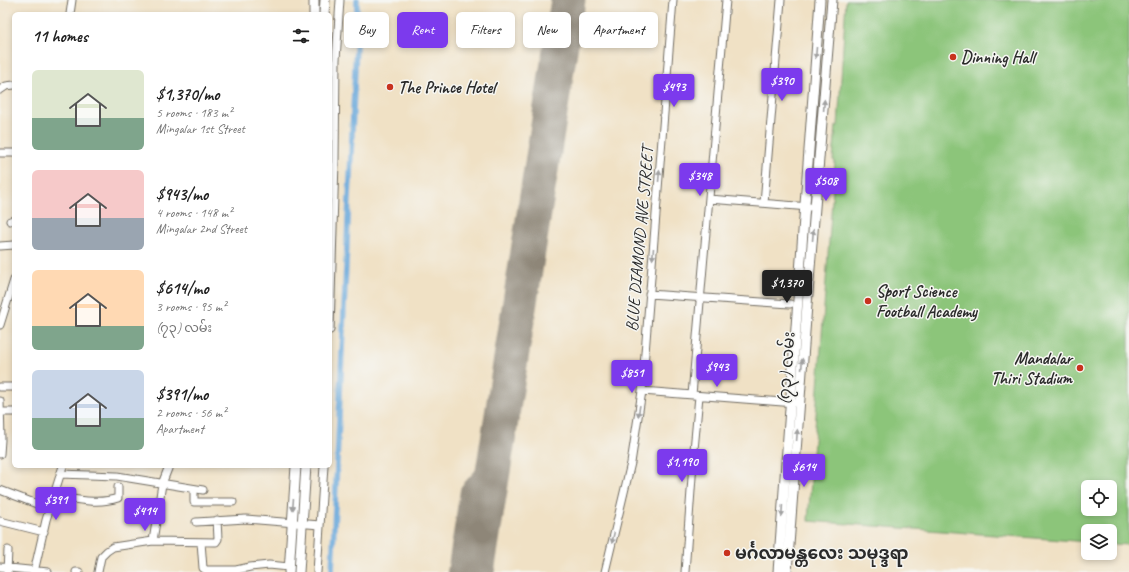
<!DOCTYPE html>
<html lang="en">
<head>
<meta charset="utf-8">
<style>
	:root { --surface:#fff; --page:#f2f2f2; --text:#222; --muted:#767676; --accent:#7c3aed }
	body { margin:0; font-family:Caveat,"Noto Sans Myanmar",sans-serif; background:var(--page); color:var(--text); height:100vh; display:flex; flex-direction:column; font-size:15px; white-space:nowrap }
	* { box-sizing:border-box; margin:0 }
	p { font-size:13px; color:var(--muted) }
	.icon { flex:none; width:22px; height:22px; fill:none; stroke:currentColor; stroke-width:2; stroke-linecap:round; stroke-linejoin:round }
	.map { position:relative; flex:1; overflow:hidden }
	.side { position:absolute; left:12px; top:12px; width:320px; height:456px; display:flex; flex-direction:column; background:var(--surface); border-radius:6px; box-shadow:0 2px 6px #0003 }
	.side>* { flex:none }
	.top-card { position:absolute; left:344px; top:12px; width:380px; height:36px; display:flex; gap:8px }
	.tools { position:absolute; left:1081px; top:480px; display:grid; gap:8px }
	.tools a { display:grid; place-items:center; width:36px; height:36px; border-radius:6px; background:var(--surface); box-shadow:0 2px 6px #0003; font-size:20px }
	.price { position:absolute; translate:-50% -34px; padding:0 9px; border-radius:4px; background:var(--accent); color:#fff; font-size:13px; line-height:26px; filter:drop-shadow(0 1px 2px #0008) }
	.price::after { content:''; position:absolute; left:50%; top:24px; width:12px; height:9px; margin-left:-6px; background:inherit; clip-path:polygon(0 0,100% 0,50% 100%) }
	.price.on { background:#222; color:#fff }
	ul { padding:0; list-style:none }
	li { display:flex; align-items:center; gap:12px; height:100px; padding:0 20px }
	li span { display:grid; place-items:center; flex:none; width:112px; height:80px; border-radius:6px; color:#555 }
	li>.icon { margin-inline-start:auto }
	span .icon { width:48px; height:48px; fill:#fffc; stroke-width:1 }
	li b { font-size:17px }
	h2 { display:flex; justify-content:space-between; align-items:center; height:48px; padding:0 20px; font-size:17px }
	.chip { padding:0 14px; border-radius:6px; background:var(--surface); box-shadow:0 2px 6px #0003; font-size:14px; line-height:36px }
	.chip.on { background:var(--accent); color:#fff }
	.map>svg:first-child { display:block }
</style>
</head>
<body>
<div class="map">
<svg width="1129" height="572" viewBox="0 0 1129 572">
	<rect width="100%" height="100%" fill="#f6f6f2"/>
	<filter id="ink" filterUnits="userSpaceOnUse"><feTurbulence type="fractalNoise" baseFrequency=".025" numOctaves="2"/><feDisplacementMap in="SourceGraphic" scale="8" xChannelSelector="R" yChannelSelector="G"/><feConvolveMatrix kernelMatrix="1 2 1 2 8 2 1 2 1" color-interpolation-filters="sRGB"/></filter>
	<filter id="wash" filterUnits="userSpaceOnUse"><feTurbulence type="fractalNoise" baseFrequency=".012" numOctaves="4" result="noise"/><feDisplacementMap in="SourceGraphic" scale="16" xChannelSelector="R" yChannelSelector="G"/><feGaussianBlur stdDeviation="0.9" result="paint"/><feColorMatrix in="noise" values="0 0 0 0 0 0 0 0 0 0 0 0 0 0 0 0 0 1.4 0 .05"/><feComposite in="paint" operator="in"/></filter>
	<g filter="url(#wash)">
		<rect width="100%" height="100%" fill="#f0e1c5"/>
		<path fill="#8cc57a" stroke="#5c7852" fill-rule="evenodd" d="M846 0H1129V545L1110 544V531H1088V542L808 521 835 161 833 160 836 126H838ZM1088 487H1110V509H1088Z"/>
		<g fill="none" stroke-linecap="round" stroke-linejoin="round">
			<path stroke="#67a7da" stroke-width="5.5" d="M332 572 356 46 357 0"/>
			<path stroke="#8e8678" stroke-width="14" d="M454 572 467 490 495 459"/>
			<path stroke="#8e8678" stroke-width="35" d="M477 572 568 0"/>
		</g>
	</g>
	<g filter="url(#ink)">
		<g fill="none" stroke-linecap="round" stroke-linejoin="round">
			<g stroke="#706b61" stroke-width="9">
				<path id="minor" d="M70 14 72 0
					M0 90 6 86 14 85
					M0 153H14
					M709 199 809 207
					M764 203 781 0
					M10 221 14 220
					M0 246 14 245
					M649 294 790 304
					M0 325 14 280
					M330 330 335 161 336 60 340 0
					M0 387H14
					M642 391 795 403
					M692 395 726 0
					M0 401 1 440 0 454
					M0 412H14
					M60 474 117 476 203 490
					M194 489V502H233
					M0 490 50 509
					M54 496C75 499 97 505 118 498V487
					M0 521 44 532
					M196 522 246 519 320 525
					M153 541 162 484 169 466
					M201 542 203 568 206 570H236L250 567 269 565 289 567
					M0 567 48 572
					M7 572 8 550
					M34 572 46 520 63 466
					M76 572H79
					M98 572 101 557 107 551 113 547 153 541 216 542 218 539 217 520
					M317 572 324 466
					M605 572 631 463 642 391 673 0
					M685 572 694 450 699 396"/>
			</g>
			<g stroke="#706b61" stroke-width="11">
				<path id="major" d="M314 14V0
					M324 14 325 0
					M289 572 296 466
					M299 572 306 466
					M778 572 820 0
					M787 572 807 305 832 0"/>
			</g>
			<use href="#minor" stroke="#fff" stroke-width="7"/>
			<use href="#major" stroke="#fff" stroke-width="9"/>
		</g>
		<defs><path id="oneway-solid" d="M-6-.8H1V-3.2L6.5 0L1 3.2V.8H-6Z"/></defs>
		<g fill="#a0a0a0">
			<use href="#oneway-solid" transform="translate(816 53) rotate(95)"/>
			<use href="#oneway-solid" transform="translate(824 105) rotate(-86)"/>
			<use href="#oneway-solid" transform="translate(659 176) rotate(-85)"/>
			<use href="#oneway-solid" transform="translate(813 235) rotate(-85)"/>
			<use href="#oneway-solid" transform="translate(653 254) rotate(95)"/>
			<use href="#oneway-solid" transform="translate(802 364) rotate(-86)"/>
			<use href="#oneway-solid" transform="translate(639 411) rotate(99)"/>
			<use href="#oneway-solid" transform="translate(797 435) rotate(-86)"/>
			<use href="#oneway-solid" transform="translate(293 505) rotate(94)"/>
			<use href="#oneway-solid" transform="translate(782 511) rotate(94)"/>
			<use href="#oneway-solid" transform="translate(613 538) rotate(103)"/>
		</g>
	</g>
	<g fill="#c8321e" stroke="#f6f6f2" stroke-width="1.5">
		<circle cx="953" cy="57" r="4"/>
		<circle cx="390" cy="87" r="4"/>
		<circle cx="868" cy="301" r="4"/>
		<circle cx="1080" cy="368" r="4"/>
		<circle cx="727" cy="553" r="4"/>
	</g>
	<g text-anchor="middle" stroke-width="3" stroke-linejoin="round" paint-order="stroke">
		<g font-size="17" font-weight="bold" fill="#2b2b2b" stroke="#f6f6f2" text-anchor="start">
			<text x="961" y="63">Dinning Hall</text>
			<text x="398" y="93">The Prince Hotel</text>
			<text x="876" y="297">Sport Science<tspan x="876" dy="20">Football Academy</tspan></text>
			<text x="1072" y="364" text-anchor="end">Mandalar<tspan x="1072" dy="20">Thiri Stadium</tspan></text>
			<text x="735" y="559">မင်္ဂလာမန္တလေး သမုဒ္ဒရာ</text>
		</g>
		<g font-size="17" fill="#2b2b2b" stroke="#f6f6f2">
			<text transform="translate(639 239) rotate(-85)" y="6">BLUE DIAMOND AVE STREET</text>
			<text transform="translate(786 368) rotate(-86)" y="6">(၇၃) လမ်း</text>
		</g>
	</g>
</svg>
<div class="tools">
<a><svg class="icon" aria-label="locate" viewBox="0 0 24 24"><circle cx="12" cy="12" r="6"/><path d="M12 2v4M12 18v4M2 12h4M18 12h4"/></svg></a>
<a><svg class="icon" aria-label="layers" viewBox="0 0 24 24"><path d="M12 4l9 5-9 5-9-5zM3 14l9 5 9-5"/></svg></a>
</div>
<b class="price" style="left:782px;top:102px">$390</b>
<b class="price" style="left:674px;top:108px">$493</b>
<b class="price" style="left:700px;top:197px">$348</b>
<b class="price" style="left:826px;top:202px">$508</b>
<b class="price on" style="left:787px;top:304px">$1,370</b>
<b class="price" style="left:717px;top:388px">$943</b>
<b class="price" style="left:632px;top:394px">$851</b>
<b class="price" style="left:682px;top:483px">$1,190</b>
<b class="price" style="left:804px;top:488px">$614</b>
<b class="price" style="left:56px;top:521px">$391</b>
<b class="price" style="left:145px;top:532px">$414</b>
<div class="top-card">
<a class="chip">Buy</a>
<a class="chip on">Rent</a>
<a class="chip">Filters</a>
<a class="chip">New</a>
<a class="chip">Apartment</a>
</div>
<section class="side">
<h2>11 homes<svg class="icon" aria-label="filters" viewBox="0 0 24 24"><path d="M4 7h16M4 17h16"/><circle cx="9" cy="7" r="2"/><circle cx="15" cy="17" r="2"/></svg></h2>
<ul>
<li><span style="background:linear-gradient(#dfe7d0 60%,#7fa58c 0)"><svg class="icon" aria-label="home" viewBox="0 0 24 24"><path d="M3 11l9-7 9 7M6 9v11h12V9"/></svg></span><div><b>$1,370/mo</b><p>5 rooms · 183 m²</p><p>Mingalar 1st Street</p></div></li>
<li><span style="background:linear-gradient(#f6c9c9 60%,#9aa5b1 0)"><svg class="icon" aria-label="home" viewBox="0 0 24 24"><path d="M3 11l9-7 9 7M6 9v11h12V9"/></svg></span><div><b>$943/mo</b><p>4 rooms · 148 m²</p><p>Mingalar 2nd Street</p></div></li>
<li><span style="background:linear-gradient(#ffd9b3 70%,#7fa58c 0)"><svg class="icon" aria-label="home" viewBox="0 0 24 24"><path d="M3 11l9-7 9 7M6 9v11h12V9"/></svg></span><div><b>$614/mo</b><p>3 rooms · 95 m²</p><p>(၇၃) လမ်း</p></div></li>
<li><span style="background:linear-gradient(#c9d6e8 60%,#7fa58c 0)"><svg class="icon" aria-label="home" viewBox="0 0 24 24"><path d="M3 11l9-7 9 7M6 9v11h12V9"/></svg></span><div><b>$391/mo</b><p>2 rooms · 56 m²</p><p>Apartment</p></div></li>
</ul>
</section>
</div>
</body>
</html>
